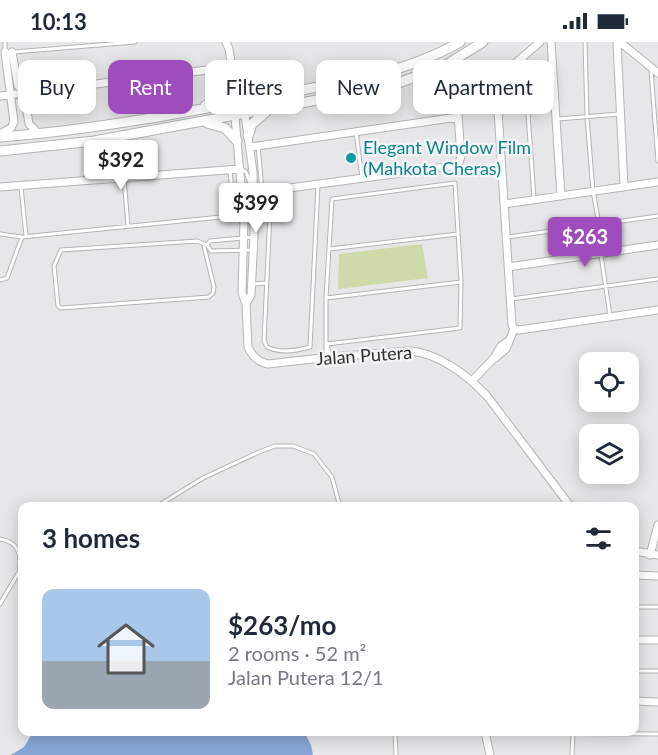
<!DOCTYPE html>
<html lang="en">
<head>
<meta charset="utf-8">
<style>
	:root { --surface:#fff; --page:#f6f6f7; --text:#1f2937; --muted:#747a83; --line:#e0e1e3; --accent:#9f4dbd }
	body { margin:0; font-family:Lato,sans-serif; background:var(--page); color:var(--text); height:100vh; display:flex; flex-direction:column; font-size:22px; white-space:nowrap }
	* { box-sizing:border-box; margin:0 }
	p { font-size:20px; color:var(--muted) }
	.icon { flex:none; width:33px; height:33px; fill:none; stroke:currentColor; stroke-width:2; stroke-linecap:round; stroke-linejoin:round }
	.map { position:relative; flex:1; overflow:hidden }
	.drawer { position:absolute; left:18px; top:460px; width:621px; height:234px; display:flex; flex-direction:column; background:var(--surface); border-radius:12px; box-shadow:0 3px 15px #0003 }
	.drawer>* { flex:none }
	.top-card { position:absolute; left:18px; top:18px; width:622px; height:54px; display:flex; gap:12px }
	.fabs { position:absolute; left:579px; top:310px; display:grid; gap:12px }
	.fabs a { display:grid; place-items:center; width:60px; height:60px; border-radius:12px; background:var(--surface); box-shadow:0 3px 15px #0003; font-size:30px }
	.price { position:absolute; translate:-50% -51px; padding:0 14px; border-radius:6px; background:#fff; color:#222; font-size:20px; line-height:39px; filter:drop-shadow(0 2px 3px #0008) }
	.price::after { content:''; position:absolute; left:50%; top:36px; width:18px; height:14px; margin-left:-9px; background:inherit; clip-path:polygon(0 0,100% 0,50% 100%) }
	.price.active { background:var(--accent); color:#fff }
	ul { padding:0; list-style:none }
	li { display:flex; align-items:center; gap:18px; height:150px; padding:0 24px }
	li+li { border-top:2px solid var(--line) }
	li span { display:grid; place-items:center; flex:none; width:168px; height:120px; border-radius:12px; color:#555 }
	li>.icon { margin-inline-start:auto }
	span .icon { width:72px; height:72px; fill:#fffc; stroke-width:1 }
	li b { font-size:26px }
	h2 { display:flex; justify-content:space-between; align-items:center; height:72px; padding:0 24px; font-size:26px }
	.tag { padding:0 21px; border-radius:12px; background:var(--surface); box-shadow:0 3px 15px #0003; font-size:21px; line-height:54px }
	.tag.active { background:var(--accent); color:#fff }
	.status { display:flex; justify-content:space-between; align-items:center; height:42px; padding:0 30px; background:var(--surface); direction:ltr }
	.status svg { height:16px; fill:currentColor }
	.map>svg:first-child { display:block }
</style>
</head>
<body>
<div class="status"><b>10:13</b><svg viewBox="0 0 49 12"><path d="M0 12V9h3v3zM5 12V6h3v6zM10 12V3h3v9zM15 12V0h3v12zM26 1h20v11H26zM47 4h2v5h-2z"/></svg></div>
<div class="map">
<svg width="658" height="713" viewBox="0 0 658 713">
	<rect width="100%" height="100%" fill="#e7e7e9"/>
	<path fill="#cedaa8" d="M422 202 428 236 338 247 339 212Z"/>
	<path fill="#89a5d5" d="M33 690H304L311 703 313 713H11L24 705Z"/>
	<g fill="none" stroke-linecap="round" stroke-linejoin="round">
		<g stroke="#b4b4b5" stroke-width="5">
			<path id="lane" d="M5 0V8
				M585 0 587 75 593 149 604 209
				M14 10 135 0
				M524 16 534 156
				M651 28 658 119
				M558 77 619 72
				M356 90 362 136
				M258 104 262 148
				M241 127 246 130 251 144
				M124 136 128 184
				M21 145 26 194
				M271 150 264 299 267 305C279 311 296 309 310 305L318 143
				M0 192 22 195 231 174 234 171 230 128
				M508 195 658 174
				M207 203 211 209 254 208
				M204 204 214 245 213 251 209 255 61 266 58 264 54 224 61 208 197 199 207 203 210 199 254 195
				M329 207 458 192
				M601 213 610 274
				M0 238 7 236 22 195
				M253 242 266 241
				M326 256 461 240
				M511 257 658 237
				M327 302 330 315
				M326 315V256L332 157 455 141 461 240 460 286 327 302
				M156 465 203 436 259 410 275 404H293L314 412 332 435 340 465
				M0 497C19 500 22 513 19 530
				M0 562 19 530 22 528
				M634 565H658
				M634 629H658
				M395 690 396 713
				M487 691 658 692
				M572 713 573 691"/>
		</g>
		<g stroke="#b4b4b5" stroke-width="9">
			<path id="street" d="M226 0 229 7 237 60 235 75 244 177 242 251 246 262 248 305C252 314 258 320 268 322L330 315 410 309C439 311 468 334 487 354L571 465
				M551 0 561 154
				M617 0 624 145
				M620 0 658 31
				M12 10 18 44 24 50 29 82 39 92
				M0 54 231 25
				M242 67 245 73 253 130 254 195 251 253 246 262
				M0 92 11 86 14 80 5 10
				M250 105 458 75
				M0 145 240 127
				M252 151 453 124 459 121 461 114 455 31 456 23 461 14
				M504 162 658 140
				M508 225 658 203
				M514 287 512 283 496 38 540 0
				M514 287 519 288 658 268
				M495 316 506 307 514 287
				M472 339 493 317 501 304 508 299
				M634 509 658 513
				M650 513 658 483
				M634 533 658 534
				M634 598H658
				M634 659 658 660
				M485 690 490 713"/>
		</g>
		<g stroke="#b4b4b5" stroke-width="11">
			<path id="secondary" d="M205 64 220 53 233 34 254 52 263 55
				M207 81 225 86 237 99
				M248 94 252 82 266 70
				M0 95C119 86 237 60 354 38 391 30 427 19 460 0
				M0 109 94 99 388 45 446 23 483 0"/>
		</g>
		<use href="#lane" stroke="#fff" stroke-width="3"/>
		<use href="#street" stroke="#fff" stroke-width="7"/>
		<use href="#secondary" stroke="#fff" stroke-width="9"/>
	</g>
	<circle fill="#0f9aa8" stroke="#f4f4f6" stroke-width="2" cx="351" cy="116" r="6"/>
	<g text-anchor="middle" stroke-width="5" stroke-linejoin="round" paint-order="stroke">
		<g font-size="18" fill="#0d838f" stroke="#f4f4f6" text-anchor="start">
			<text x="363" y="112">Elegant Window Film<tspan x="363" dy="21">(Mahkota Cheras)</tspan></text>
		</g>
		<g font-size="18" fill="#2f2f2f" stroke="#f4f4f6">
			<text transform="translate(364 314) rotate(-4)" y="6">Jalan Putera</text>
		</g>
	</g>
</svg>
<div class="fabs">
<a><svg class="icon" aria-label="locate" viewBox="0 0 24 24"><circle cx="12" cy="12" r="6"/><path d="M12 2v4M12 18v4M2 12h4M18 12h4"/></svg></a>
<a><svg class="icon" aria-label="layers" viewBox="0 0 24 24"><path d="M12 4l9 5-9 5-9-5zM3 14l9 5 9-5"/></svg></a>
</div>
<b class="price" style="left:121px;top:149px">$392</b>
<b class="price" style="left:256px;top:192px">$399</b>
<b class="price active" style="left:585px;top:226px">$263</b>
<div class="top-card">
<a class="tag">Buy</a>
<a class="tag active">Rent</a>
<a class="tag">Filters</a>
<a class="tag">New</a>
<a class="tag">Apartment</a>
</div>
<section class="drawer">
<h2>3 homes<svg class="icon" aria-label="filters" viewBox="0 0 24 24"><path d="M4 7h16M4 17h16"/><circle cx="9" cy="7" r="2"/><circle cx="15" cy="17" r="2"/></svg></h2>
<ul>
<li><span style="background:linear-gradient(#a9c7e8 60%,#9aa5b1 0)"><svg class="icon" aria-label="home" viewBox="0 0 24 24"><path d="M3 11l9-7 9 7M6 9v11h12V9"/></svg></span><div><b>$263/mo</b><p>2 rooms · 52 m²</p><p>Jalan Putera 12/1</p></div></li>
</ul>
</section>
</div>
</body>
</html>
